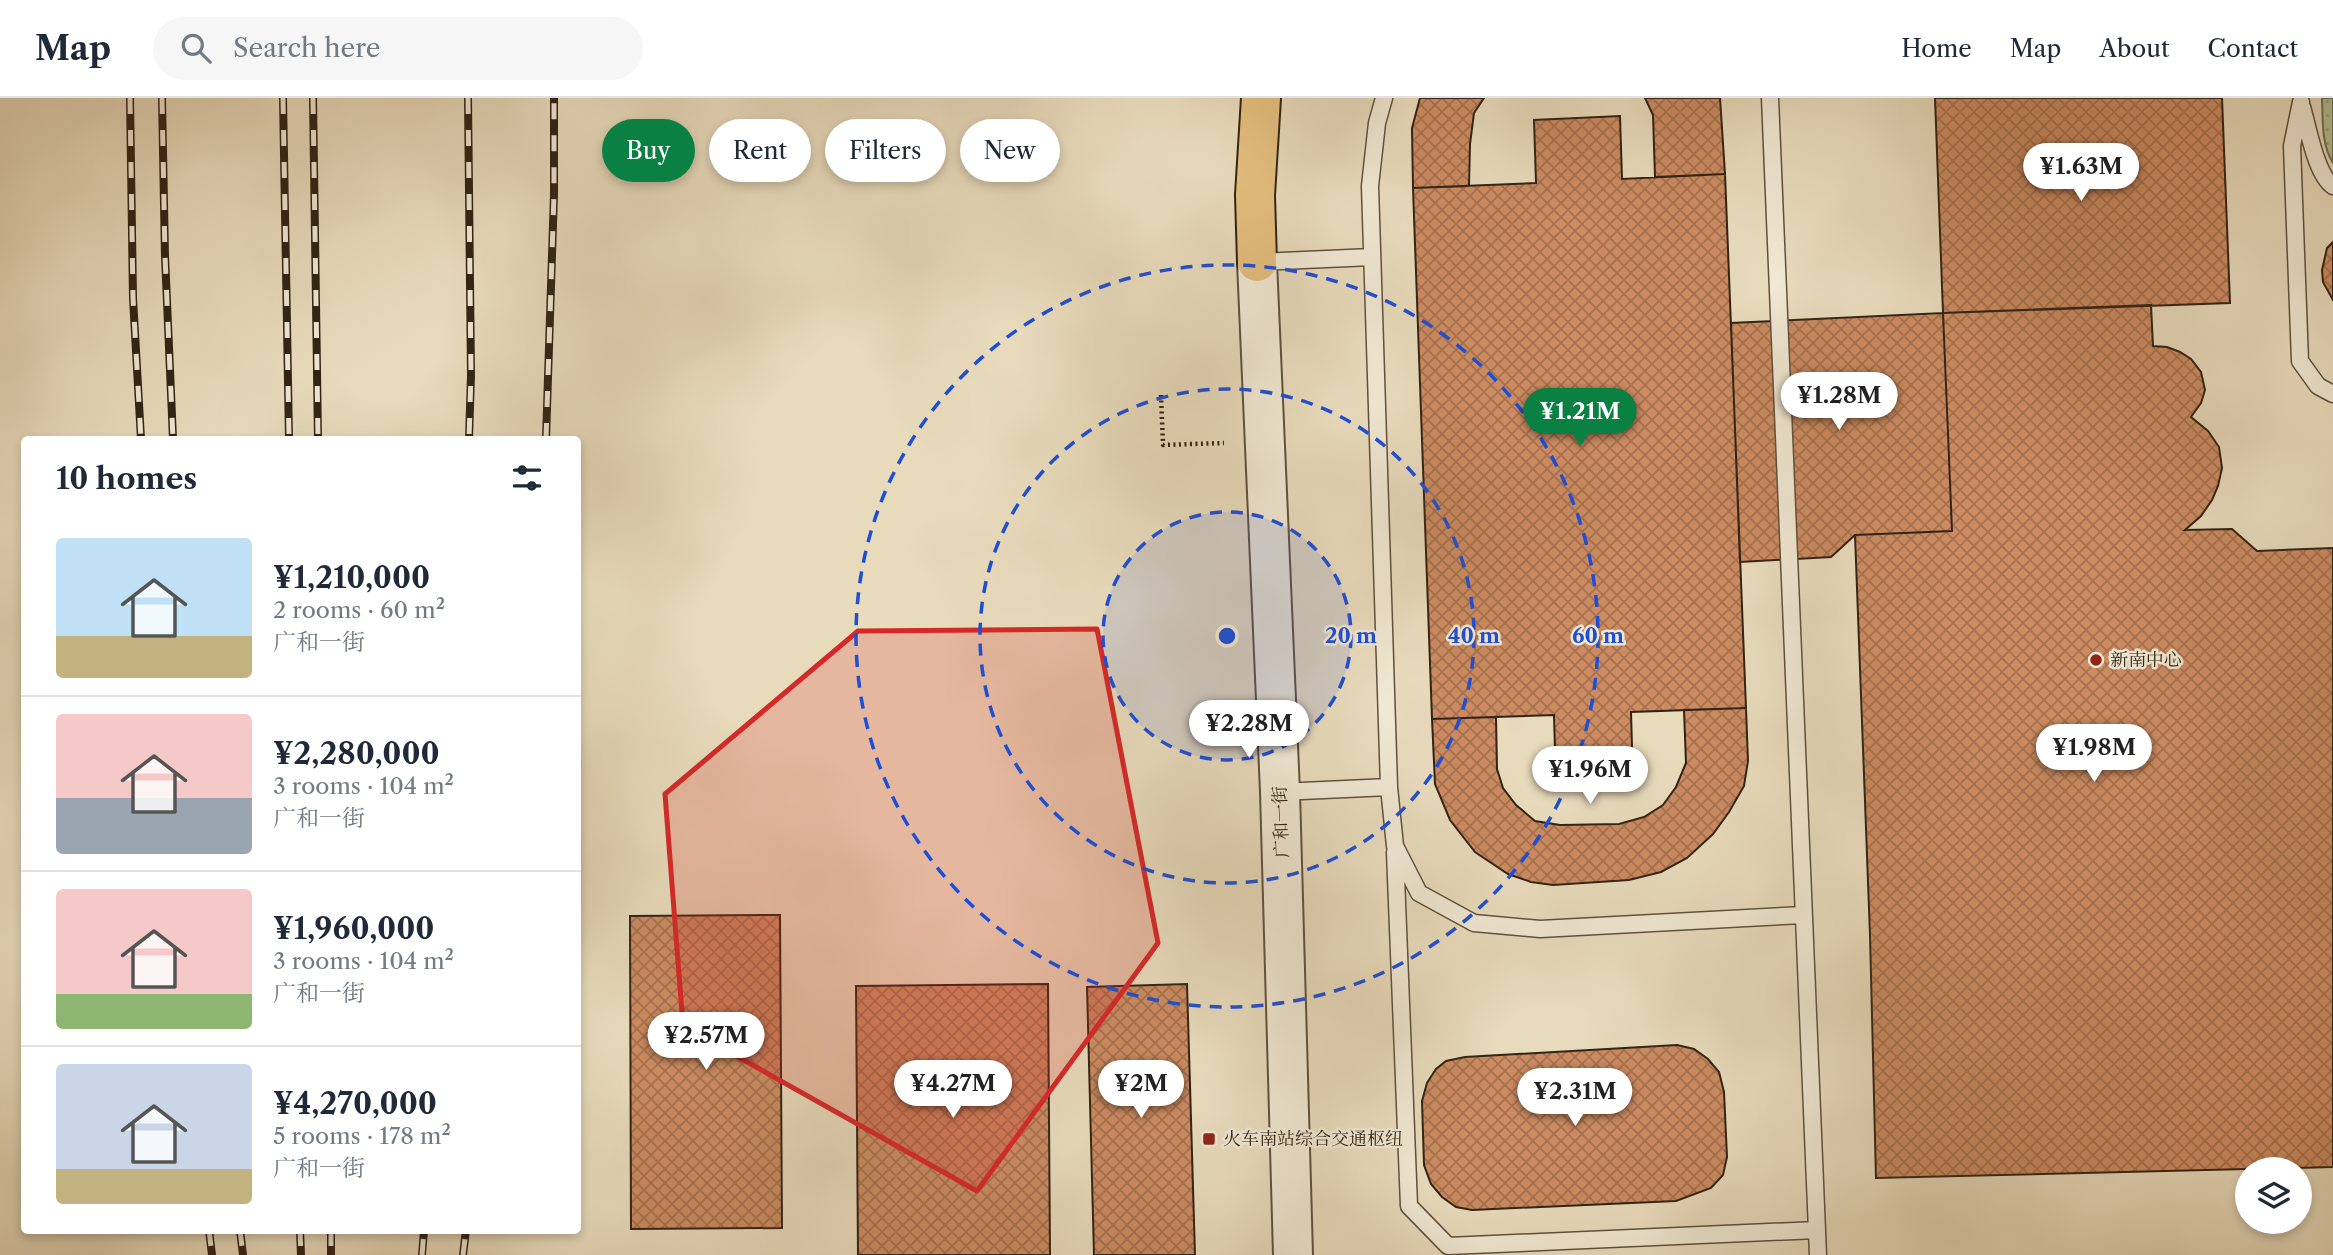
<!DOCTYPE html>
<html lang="en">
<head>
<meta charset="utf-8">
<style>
	:root { --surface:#fff; --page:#f6f6f7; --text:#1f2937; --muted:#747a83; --line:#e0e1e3; --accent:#0b8043 }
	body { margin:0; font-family:"Libre Caslon Text","Noto Serif SC",serif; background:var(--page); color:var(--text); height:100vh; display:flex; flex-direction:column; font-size:26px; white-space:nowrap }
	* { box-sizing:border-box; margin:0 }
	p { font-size:23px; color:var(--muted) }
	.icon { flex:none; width:38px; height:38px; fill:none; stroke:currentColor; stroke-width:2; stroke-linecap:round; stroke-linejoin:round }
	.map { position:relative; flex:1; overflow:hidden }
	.sheet { position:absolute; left:21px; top:338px; width:560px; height:798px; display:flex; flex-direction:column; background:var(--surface); border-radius:7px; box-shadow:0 4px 10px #0003 }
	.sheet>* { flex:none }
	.banner { position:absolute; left:602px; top:21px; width:665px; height:63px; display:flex; gap:14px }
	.buttons { position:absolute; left:2235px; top:1059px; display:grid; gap:14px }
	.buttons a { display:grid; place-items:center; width:77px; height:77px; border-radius:50%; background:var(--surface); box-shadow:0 4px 10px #0003; font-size:35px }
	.price { position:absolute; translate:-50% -60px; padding:0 16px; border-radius:24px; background:#fff; color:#222; font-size:23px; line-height:46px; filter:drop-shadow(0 2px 4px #0008) }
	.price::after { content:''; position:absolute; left:50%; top:42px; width:21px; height:16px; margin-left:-10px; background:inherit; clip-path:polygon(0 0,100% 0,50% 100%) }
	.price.on { background:var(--accent); color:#fff }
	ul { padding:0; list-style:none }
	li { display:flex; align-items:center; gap:21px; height:175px; padding:0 35px }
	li+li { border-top:2px solid var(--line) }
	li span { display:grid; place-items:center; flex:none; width:196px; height:140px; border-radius:7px; color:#555 }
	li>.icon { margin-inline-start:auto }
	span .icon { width:84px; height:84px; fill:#fffc; stroke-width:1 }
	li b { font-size:30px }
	h2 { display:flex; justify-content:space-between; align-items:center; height:84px; padding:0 35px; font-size:30px }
	.tag { padding:0 24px; border-radius:32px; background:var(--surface); box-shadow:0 4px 10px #0003; font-size:24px; line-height:63px }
	.tag.on { background:var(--accent); color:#fff }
	header { display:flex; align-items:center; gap:42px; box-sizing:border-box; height:98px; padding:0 35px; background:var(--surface); border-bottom:2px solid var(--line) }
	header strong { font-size:33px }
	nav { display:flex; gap:38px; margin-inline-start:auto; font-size:24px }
	.search { width:490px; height:63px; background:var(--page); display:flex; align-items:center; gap:18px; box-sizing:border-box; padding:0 24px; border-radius:38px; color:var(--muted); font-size:26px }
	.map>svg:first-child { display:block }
</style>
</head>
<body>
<header>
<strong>Map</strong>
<div class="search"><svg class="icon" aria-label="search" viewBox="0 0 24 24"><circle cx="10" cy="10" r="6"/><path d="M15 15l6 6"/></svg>Search here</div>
<nav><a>Home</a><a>Map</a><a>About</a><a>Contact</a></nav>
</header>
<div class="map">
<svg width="2333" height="1157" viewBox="0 0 2333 1157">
	<defs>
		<pattern id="grass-dots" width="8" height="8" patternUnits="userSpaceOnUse" patternTransform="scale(1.75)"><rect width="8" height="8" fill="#b0c194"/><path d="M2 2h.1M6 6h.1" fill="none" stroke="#909c78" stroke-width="1.8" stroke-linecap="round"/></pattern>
		<pattern id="building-cross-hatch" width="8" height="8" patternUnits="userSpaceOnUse" patternTransform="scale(1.75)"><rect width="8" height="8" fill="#cc8b61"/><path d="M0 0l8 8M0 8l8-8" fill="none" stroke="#a6714f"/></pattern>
	</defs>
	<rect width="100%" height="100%" fill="#e8dbbc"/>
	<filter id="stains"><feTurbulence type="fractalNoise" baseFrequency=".00286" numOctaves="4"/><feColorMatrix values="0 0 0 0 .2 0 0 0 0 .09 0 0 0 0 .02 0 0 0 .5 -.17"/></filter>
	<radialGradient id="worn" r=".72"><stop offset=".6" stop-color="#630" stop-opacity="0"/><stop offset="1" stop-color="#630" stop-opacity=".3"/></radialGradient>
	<path fill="url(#grass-dots)" stroke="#707254" stroke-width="2" d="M2322 0H2333V65C2321 46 2323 22 2322 0Z"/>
	<path fill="url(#building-cross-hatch)" stroke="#312315" stroke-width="2" d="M1420 0H1484L1474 15 1470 46 1469 88 1413 90 1412 30Z
		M1645 0H1720L1725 76 1655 79 1653 17Z
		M1935 0H2222L2230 205 1943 215Z
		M1620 18 1622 81 1725 76 1746 610 1631 614 1633 684 1556 687 1554 617 1432 621 1413 90 1536 85 1534 22Z
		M2333 144V202L2323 184 2322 172 2327 150Z
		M2151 207 2153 248 2167 249 2180 254 2191 261 2201 274 2205 292 2201 305 2191 319 2208 333 2219 349 2222 370 2218 388 2212 402 2201 418 2185 432 2232 431 2257 453 2333 450V1069L1876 1080 1870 837 1855 437 1952 433 1943 215Z
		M1943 215 1952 433 1855 437 1831 459 1740 464 1731 225Z
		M1746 610 1748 663 1744 688 1729 714 1713 736 1687 760 1661 774 1629 782 1553 787 1531 784 1508 776 1475 754 1450 722 1435 686 1432 621 1496 619 1497 671 1503 690 1516 707 1535 723 1560 727 1619 726 1644 719 1663 707 1676 689 1686 665 1684 612Z
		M780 817 782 1130 631 1131 630 818Z
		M1048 886 1050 1157H858L856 888Z
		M1187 886 1195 1157H1094L1087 889Z
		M1677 947 1694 951 1708 961 1719 974 1724 994 1727 1059 1723 1077 1711 1090 1676 1103 1472 1112 1456 1109 1442 1099 1431 1086 1424 1067 1422 1003 1427 985 1436 971 1446 963 1465 959Z"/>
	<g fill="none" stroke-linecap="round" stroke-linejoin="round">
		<g stroke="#5f513f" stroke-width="19">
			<path id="service" d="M1384 0 1377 25 1370 88 1389 689 1395 748 1419 795 1474 825 1540 831 1803 817
				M1770 0 1818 1157
				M2301 4 2292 48 2300 263 2318 288 2333 296
				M2302 9C2308 29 2316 77 2333 88
				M1257 164 1372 159
				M1280 694 1389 689
				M1395 754 1409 1108 1448 1148 1817 1132"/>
		</g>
		<g stroke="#5f513f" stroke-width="42">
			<path id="tertiary" d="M1257 164 1280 694 1293 1157"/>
		</g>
		<g stroke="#312315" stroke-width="42">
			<path id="primary" d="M1257 164 1255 97 1261 0"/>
		</g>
		<path stroke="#312315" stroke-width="4.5" stroke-dasharray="2 3.5" stroke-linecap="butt" d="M1161 297 1163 347 1224 345"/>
		<use href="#service" stroke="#f0e8d3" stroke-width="16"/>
		<use href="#tertiary" stroke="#f0e8d3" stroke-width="38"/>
		<use href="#primary" stroke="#e4be7e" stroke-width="38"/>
		<g stroke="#312315" stroke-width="8">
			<path id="rail" d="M130 0 133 200 141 341
				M162 0 165 158 173 341
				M283 0 289 341
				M313 0 318 341
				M468 0 471 277 469 341
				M546 341 554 96V0
				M209 1132 212 1157
				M240 1132 243 1157
				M300 1132 301 1157
				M331 1132V1157
				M422 1157 424 1132
				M463 1157 466 1132"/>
		</g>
		<use href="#rail" stroke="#f0e8d3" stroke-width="5" stroke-dasharray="16" stroke-linecap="butt"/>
	</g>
	<path fill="#d62828" fill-opacity="0.2" stroke="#d62828" stroke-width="5" stroke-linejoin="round" d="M1097 531 1158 845 977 1093 683 928 665 696 858 533Z"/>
	<circle cx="1227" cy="538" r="124" fill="#1d4ed8" fill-opacity=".12"/>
	<g fill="none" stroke="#1d4ed8" stroke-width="3.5" stroke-dasharray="12 9">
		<circle cx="1227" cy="538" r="124"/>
		<circle cx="1227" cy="538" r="247"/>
		<circle cx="1227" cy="538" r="371"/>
	</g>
	<g fill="#8f2418" stroke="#f0e8d3" stroke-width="2.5">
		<circle cx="2096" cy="562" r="7"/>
		<rect x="1202" y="1034" width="14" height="14" rx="3.5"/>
	</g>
	<g text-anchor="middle" stroke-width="5" stroke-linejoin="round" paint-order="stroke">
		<g font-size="18" fill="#312315" stroke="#f0e8d3" text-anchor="start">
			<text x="2110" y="568">新南中心</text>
			<text x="1223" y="1047">火车南站综合交通枢纽</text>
		</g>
		<g font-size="18" fill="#312315" stroke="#f0e8d3">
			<text transform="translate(1281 724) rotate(-92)" y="6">广和一街</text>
		</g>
	</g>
	<circle cx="1227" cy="538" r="10" fill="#1d4ed8" stroke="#f0e8d3" stroke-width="3.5"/>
	<g font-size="21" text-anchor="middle" font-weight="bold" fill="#1d4ed8" stroke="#f0e8d3" stroke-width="5" stroke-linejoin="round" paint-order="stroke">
		<text x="1351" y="545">20 m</text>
		<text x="1474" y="545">40 m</text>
		<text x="1598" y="545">60 m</text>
	</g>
	<rect width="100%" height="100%" filter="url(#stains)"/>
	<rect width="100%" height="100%" fill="url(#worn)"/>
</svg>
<div class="buttons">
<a><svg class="icon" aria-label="layers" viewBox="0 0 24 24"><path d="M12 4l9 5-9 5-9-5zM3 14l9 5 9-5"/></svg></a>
</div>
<b class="price" style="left:2081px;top:105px">¥1.63M</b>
<b class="price" style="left:1839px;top:334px">¥1.28M</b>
<b class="price on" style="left:1580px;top:350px">¥1.21M</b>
<b class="price" style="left:1249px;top:662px">¥2.28M</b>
<b class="price" style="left:2094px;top:686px">¥1.98M</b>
<b class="price" style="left:1590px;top:708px">¥1.96M</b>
<b class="price" style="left:706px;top:974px">¥2.57M</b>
<b class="price" style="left:953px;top:1022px">¥4.27M</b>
<b class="price" style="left:1141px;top:1022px">¥2M</b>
<b class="price" style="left:1575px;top:1030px">¥2.31M</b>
<div class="banner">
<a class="tag on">Buy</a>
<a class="tag">Rent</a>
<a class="tag">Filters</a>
<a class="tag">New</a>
</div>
<section class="sheet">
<h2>10 homes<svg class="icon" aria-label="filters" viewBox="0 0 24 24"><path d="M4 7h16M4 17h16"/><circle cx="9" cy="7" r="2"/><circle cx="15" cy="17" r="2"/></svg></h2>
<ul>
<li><span style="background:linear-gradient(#bfe0f5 70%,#c2b280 0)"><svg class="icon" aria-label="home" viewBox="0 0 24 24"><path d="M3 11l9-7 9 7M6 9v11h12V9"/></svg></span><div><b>¥1,210,000</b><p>2 rooms · 60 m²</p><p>广和一街</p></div></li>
<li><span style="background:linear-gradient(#f6c9c9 60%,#9aa5b1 0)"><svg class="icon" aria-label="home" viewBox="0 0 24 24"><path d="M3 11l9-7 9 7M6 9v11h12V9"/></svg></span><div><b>¥2,280,000</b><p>3 rooms · 104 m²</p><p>广和一街</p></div></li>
<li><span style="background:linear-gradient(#f6c9c9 75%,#8fb573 0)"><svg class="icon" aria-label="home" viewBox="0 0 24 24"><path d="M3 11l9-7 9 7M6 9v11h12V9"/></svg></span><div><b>¥1,960,000</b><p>3 rooms · 104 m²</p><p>广和一街</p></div></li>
<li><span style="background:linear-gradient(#c9d6e8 75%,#c2b280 0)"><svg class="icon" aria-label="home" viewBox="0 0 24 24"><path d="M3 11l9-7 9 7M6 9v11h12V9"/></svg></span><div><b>¥4,270,000</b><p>5 rooms · 178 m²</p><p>广和一街</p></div></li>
</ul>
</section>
</div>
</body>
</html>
